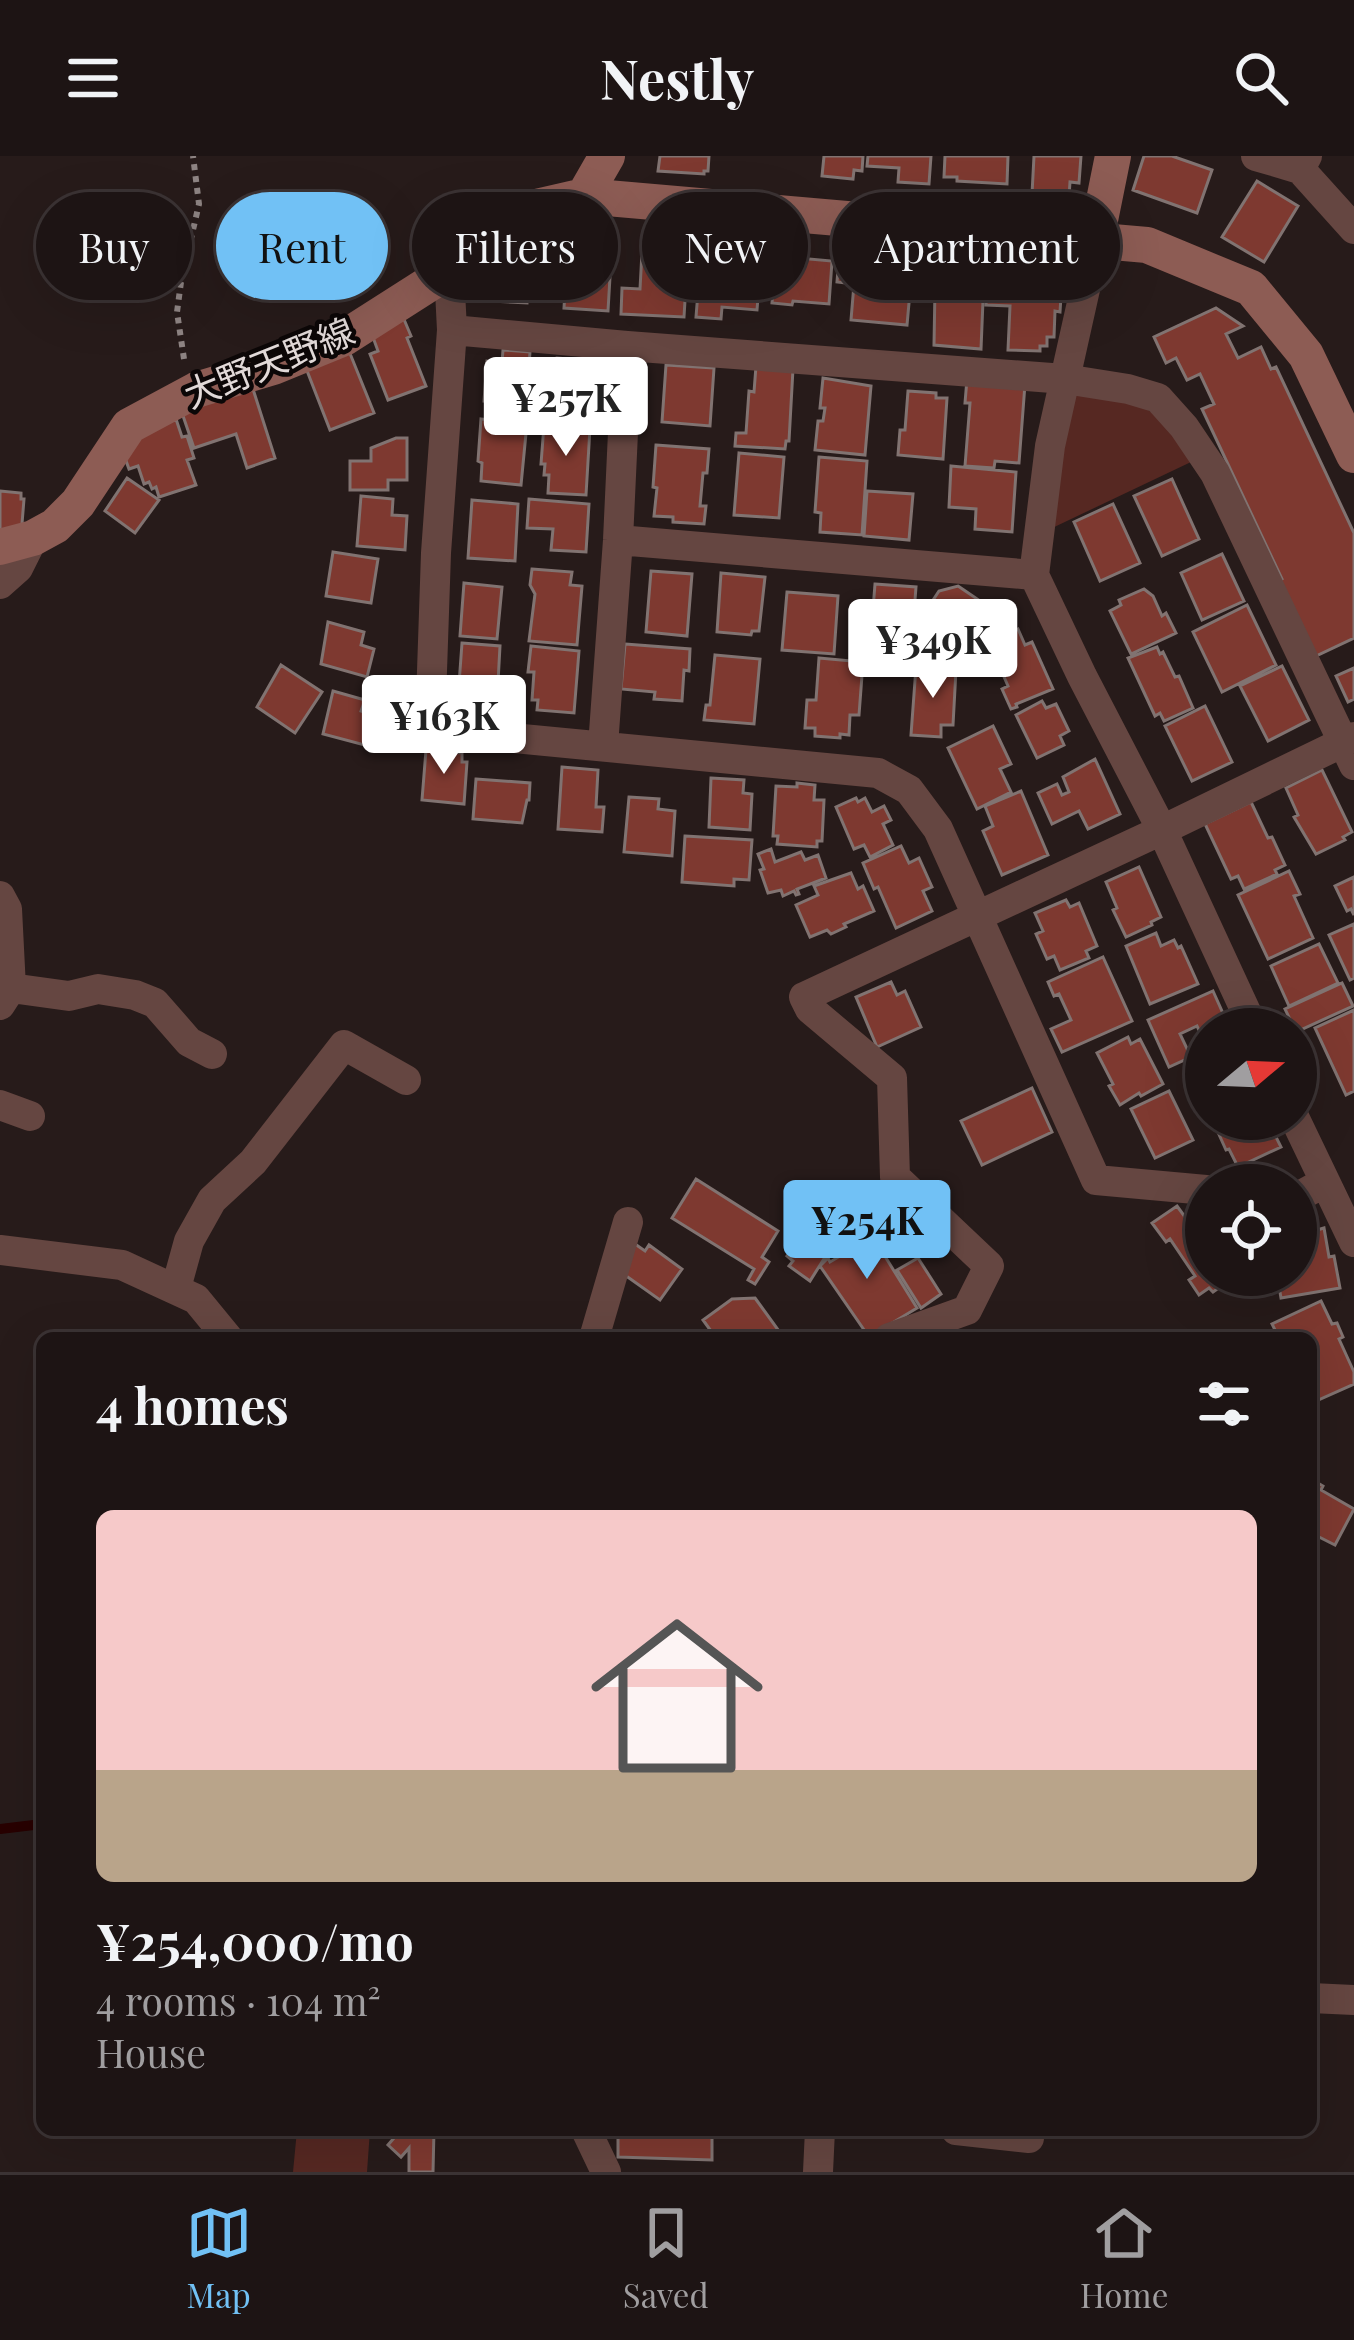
<!DOCTYPE html>
<html lang="en">
<head>
<meta charset="utf-8">
<style>
	:root { --surface:#1d1414; --page:#2a2122; --text:#f1f3f6; --muted:#a09ea0; --line:#3b3334; --accent:#71c1f5 }
	body { margin:0; font-family:"Playfair Display","Noto Sans JP",serif; background:var(--page); color:var(--text); height:100vh; display:flex; flex-direction:column; font-size:45px; white-space:nowrap }
	* { box-sizing:border-box; margin:0 }
	p { font-size:39px; color:var(--muted) }
	.icon { flex:none; width:66px; height:66px; fill:none; stroke:currentColor; stroke-width:2; stroke-linecap:round; stroke-linejoin:round }
	.map { position:relative; flex:1; overflow:hidden }
	.details { position:absolute; left:36px; top:1176px; width:1281px; height:804px; display:flex; flex-direction:column; background:var(--surface); border-radius:18px; box-shadow:0 12px 48px #0002,0 0 0 3px var(--line) }
	.details>* { flex:none }
	.top-card { position:absolute; left:36px; top:36px; width:1284px; height:108px; display:flex; gap:24px }
	.needle { width:78px; rotate:71deg }
	.fabs { position:absolute; left:1185px; top:852px; display:grid; gap:24px }
	.fabs a { display:grid; place-items:center; width:132px; height:132px; border-radius:50%; background:var(--surface); box-shadow:0 12px 48px #0002,0 0 0 3px var(--line); font-size:60px }
	.price { position:absolute; translate:-50% -102px; padding:0 27px; border-radius:12px; background:#fff; color:#222; font-size:39px; line-height:78px; filter:drop-shadow(0 3px 6px #0008) }
	.price::after { content:''; position:absolute; left:50%; top:72px; width:36px; height:27px; margin-left:-18px; background:inherit; clip-path:polygon(0 0,100% 0,50% 100%) }
	.price.selected { background:var(--accent); color:#111 }
	ul { padding:0; list-style:none }
	li { display:grid; align-content:center; gap:24px; height:636px; padding:0 60px }
	li+li { border-top:3px solid var(--line) }
	li span { display:grid; place-items:center; height:372px; border-radius:18px; color:#555 }
	li>.icon { margin-inline-start:auto }
	span .icon { width:216px; height:216px; fill:#fffc; stroke-width:1 }
	li b { font-size:51px }
	h2 { display:flex; justify-content:space-between; align-items:center; height:144px; padding:0 60px; font-size:51px }
	.pill { padding:0 42px; border-radius:54px; background:var(--surface); box-shadow:0 12px 48px #0002,0 0 0 3px var(--line); font-size:42px; line-height:108px }
	.pill.selected { background:var(--accent); color:#111 }
	header { display:flex; justify-content:space-between; align-items:center; height:156px; padding:0 60px; background:var(--surface); font-size:54px; font-weight:700 }
	.dock { display:flex; justify-content:space-around; align-items:center; height:168px; border-top:3px solid var(--line); background:var(--surface); font-size:33px; color:var(--muted) }
	.dock a { display:grid; justify-items:center; gap:6px }
	.dock .selected { color:var(--accent) }
	.map>svg:first-child { display:block }
</style>
</head>
<body>
<header><svg class="icon" aria-label="menu" viewBox="0 0 24 24"><path d="M4 6h16M4 12h16M4 18h16"/></svg>Nestly<svg class="icon" aria-label="search" viewBox="0 0 24 24"><circle cx="10" cy="10" r="6"/><path d="M15 15l6 6"/></svg></header>
<div class="map">
<svg width="1354" height="2016" viewBox="0 0 1354 2016">
	<rect width="100%" height="100%" fill="#271b1a"/>
	<path fill="#562822" d="M1087 231 1117 235 1169 267 1191 306 1048 374 1066 246Z
		M297 1974H370L367 2016H293Z"/>
	<g fill="none" stroke-linecap="round" stroke-linejoin="round">
		<path stroke="#280000" stroke-width="10" d="M0 1673 42 1668"/>
	</g>
	<path fill="#7e3930" stroke="#817371" stroke-width="3" d="M660 0H709L708 15H704V18L658 15Z
		M824 0H863L862 15 854 14 853 23 822 20Z
		M868 0H931L929 28 898 26 899 12 867 10Z
		M945 0H1008L1007 28 957 25V21H944Z
		M1034 0H1081L1079 27 1070 26 1069 41 1032 38Z
		M1144 0H1172L1212 14 1197 57 1133 34Z
		M1257 25 1298 50 1264 106 1222 81Z
		M498 79 530 80 527 147 474 144 475 130 470 129 471 110 477 104 489 105 490 87Z
		M568 84 612 87 608 155 564 152Z
		M642 96 671 97 670 111 687 112 684 161 621 158 622 132 640 133Z
		M701 99 761 105 757 154 722 151 721 163 696 161Z
		M776 100 832 105 829 148 793 145 792 149 772 147Z
		M890 100 913 103 907 169 851 164 854 128 837 126 839 102 890 107Z
		M988 108 1035 110 1034 124 1062 125 1060 156 1055 155 1054 181H1047V190H1040V195L1008 194 1010 150 986 149Z
		M944 119 984 120 981 193 934 189 935 132 944 133Z
		M1216 152 1243 170 1226 178 1238 202 1261 191 1271 213 1276 211 1354 377V482L1316 500 1279 425 1282 423 1202 253 1214 248 1200 218 1187 224 1176 202 1166 207 1154 181Z
		M403 161 411 180 407 182 426 230 388 244 370 198 378 195 370 173Z
		M503 194 530 196 526 248 484 245 487 205 502 206Z
		M349 195 374 257 330 274 304 207Z
		M557 202 593 205 588 264 553 261Z
		M666 209 714 212 710 270 662 266Z
		M756 210 793 213 789 285H786L785 293 735 290 736 277H746L749 235 754 236Z
		M823 222 871 230 865 299 815 294 818 265H823L825 252H820Z
		M967 223 1025 228 1019 307 995 305 994 312 965 310 970 247H965Z
		M252 230 275 302 247 312 236 278 194 292 181 254Z
		M908 235 936 237V242H947L943 303 898 299 900 274H905Z
		M176 263 182 281 187 280 194 302 187 304 196 329 159 341 156 331 152 333 149 326 144 328 138 310 129 313 121 291Z
		M481 263 527 267 521 329 481 325 482 307 478 305Z
		M544 269 590 272 586 339 548 337 549 319H544L545 308H541Z
		M396 282H407V324H388V334H350V305H371V292Z
		M656 289 709 293 707 317H703L700 350H706L704 368 673 366V361L654 360 657 332 653 331Z
		M739 297 784 301 779 362 734 359Z
		M819 301 867 305 862 379 820 376 821 357 815 356Z
		M951 310 1016 316 1012 376 975 373 976 353 949 351Z
		M127 322 159 344 135 377 105 355Z
		M1172 323 1199 383 1162 400 1134 340Z
		M0 335 21 337V343H24L21 380 0 378Z
		M867 335 913 338 909 384 864 380Z
		M361 340 393 343 392 359 407 360 405 394 357 390Z
		M529 343 589 348 586 396 551 394 553 373 527 372Z
		M472 344 518 348 515 405 468 402Z
		M1113 348 1140 407 1100 425 1074 366Z
		M333 396 378 403 371 447 326 440Z
		M1222 398 1244 445 1202 464 1181 417Z
		M532 413 572 416 570 429 582 430 577 489 529 485 535 438 530 429Z
		M651 415 692 418 687 480 646 476Z
		M721 417 765 421 759 475H752L751 479 717 476Z
		M464 427 502 431 497 483 460 480Z
		M875 428 916 431 910 508 869 504Z
		M958 430 989 451 983 459 998 469 966 516 922 485 931 472 920 464 939 435Z
		M1144 433 1153 440 1162 460 1166 457 1176 477 1131 498 1110 455 1121 449 1119 444Z
		M787 436 838 440 834 498 782 494Z
		M1247 449 1276 509 1222 536 1193 476Z
		M328 466 364 476 361 489 374 493 367 521 321 508Z
		M1018 473 1025 489 1032 486 1053 533 1016 548 1017 551 1011 553 1002 533 1008 530 991 491 1005 485 1003 481Z
		M462 487 500 490 497 545 458 542Z
		M625 488 690 493 689 515 684 514 682 545 654 543 655 536 621 533Z
		M531 490 579 495 574 557 537 554 538 544H532L534 516H528Z
		M1157 491 1160 498 1163 496 1175 521 1179 520 1193 552 1164 565 1160 557 1155 560 1128 502Z
		M715 499 760 503 754 568 704 564 706 549H710Z
		M819 502 863 506 859 559H850L849 579 840 578V582L815 580V572H805L807 544H816Z
		M281 509 322 536 295 577 257 551Z
		M1282 510 1309 564 1268 585 1240 530Z
		M916 511 956 514 953 569H941V581L911 579Z
		M1354 512V543L1348 546 1336 520Z
		M333 535 365 544 361 555 380 561 372 591 323 578Z
		M1042 545 1046 552 1056 548 1069 575 1060 580 1064 589 1037 602 1016 559Z
		M1205 550 1232 606 1192 625 1165 570Z
		M993 570 1011 608 1000 613 1011 636 977 653 948 592Z
		M426 594 462 597V606H467L464 648 422 644Z
		M1095 603 1120 658 1088 673 1079 655 1052 668 1038 637 1057 628 1062 639 1069 636 1063 621Z
		M562 611 598 614 596 651H604L602 676 558 673Z
		M1322 614 1352 676 1343 681 1345 684 1316 698 1294 661 1298 659 1286 632Z
		M711 622 744 624 743 637 752 638 750 674 709 671Z
		M476 623 530 627 529 644H527L522 667 473 663Z
		M797 627 815 629 814 644H824L822 685H817V691L777 688 778 680H773L776 630 797 631Z
		M1021 635 1048 699 1002 719 983 675 993 670 985 650Z
		M629 641 659 643 658 653 675 655 672 700 624 696Z
		M856 642 858 646 865 642 872 656 884 650 891 664 883 668 893 689 870 701 864 689 854 693 836 651Z
		M1251 646 1268 682 1272 681 1285 709 1275 714 1277 718 1244 733 1238 720 1231 723 1205 668Z
		M685 680 752 684 749 724 734 723V730L682 726Z
		M901 690 909 707 919 702 932 731 923 735 932 755 896 772 878 731 874 733 863 707Z
		M771 693 775 706 801 696 805 704 818 699 826 722 797 733 799 738 796 739 794 735 783 740 781 734 768 737 760 714 764 713 758 698Z
		M1139 711 1161 761 1151 766 1152 769 1126 781 1113 754 1117 752 1106 726Z
		M1289 715 1300 738 1294 740 1313 782 1268 803 1238 739Z
		M851 717 858 733 863 730 874 755 844 768 846 771 831 778 827 774 810 781 796 749 818 739 814 730Z
		M1354 721V759L1351 753 1347 755 1335 730Z
		M1066 744 1070 751 1079 747 1097 790 1086 795 1089 802 1060 814 1054 800 1047 803 1036 778 1043 775 1035 757Z
		M1354 768V822L1350 824 1329 779Z
		M1156 777 1161 790 1174 784 1178 792 1181 790 1198 828 1150 848 1126 790Z
		M1319 788 1338 827 1289 850 1271 810Z
		M1103 801 1132 865 1062 896 1051 873 1071 864 1059 838 1054 840 1048 826Z
		M891 826 897 839 905 835 921 871 877 891 856 841Z
		M1342 827 1353 850 1296 876 1285 853Z
		M1213 835 1230 873H1206V890L1197 870 1180 878 1191 901 1169 911 1148 864Z
		M1354 854V935L1346 939 1315 872Z
		M1128 881 1131 888 1140 883 1163 928 1141 940 1139 937 1120 949 1109 930 1113 928 1097 897Z
		M1032 932 1052 976 982 1009 961 965Z
		M1169 935 1193 984 1155 1002 1131 953Z
		M1212 963H1272L1276 972 1272 973 1281 991 1238 1011 1229 993 1226 994Z
		M696 1023 778 1075 762 1101 769 1106 755 1128 748 1124 754 1113 672 1062Z
		M1177 1050 1190 1068 1194 1065 1206 1083V1119H1237L1213 1136 1209 1132 1199 1139 1189 1124 1195 1120 1170 1083 1166 1086 1152 1067Z
		M1306 1051 1308 1059H1314L1317 1074 1324 1072 1329 1101 1334 1100 1340 1132 1281 1142 1277 1119H1296V1053Z
		M848 1065 864 1085 873 1081 917 1152 869 1181 820 1110 828 1102 830 1106 842 1099 834 1090 841 1080 838 1073Z
		M810 1067 833 1084 824 1096 827 1098 810 1125 789 1110 793 1105 787 1100Z
		M635 1088 645 1095 649 1089 682 1113 660 1144 622 1117Z
		M918 1102 941 1138 921 1152 897 1114Z
		M755 1142 784 1182H716L703 1164 732 1143Z
		M1321 1145 1332 1168 1337 1167 1343 1181 1339 1183 1354 1216V1228L1316 1245 1311 1234V1182H1279L1272 1168Z
		M1311 1323 1323 1330 1321 1334 1354 1353 1335 1389 1319 1381 1316 1388 1311 1386Z
		M434 1974 433 2016H409V1992L401 2001 388 1989 400 1975Z
		M618 1974H712V2004L618 2001Z"/>
	<g fill="none" stroke-linecap="round" stroke-linejoin="round">
		<path stroke="#8d8382" stroke-width="6" stroke-dasharray="6 6" stroke-linecap="butt" d="M184 203 177 156 181 126 199 48 193 0"/>
		<path stroke="#654641" stroke-width="30" d="M1256 0 1300 13 1307 0
			M1300 13 1354 73
			M1096 84 1050 290 1034 419 1082 520 1162 674 1254 873
			M449 115 452 174 436 397 430 574 878 617 909 634 938 673 1096 1024 1206 1034
			M452 174 627 190 1065 223 1128 233 1158 242 1184 271 1215 317 1354 609
			M618 384 1034 419
			M0 428 18 412 33 382
			M603 590 618 384 627 190
			M0 740 7 753 11 832 0 849
			M11 832 69 840 98 833 135 839 155 847 189 886 212 898
			M0 949 30 960
			M1295 963 1354 1086
			M1296 1042 1325 1026
			M0 1094 122 1109 196 1143 228 1182
			M176 1132 189 1085 212 1044 253 1006 344 889 406 924
			M594 1182 628 1066
			M889 1182 967 1154 989 1110 895 1021 892 922 810 853 804 841 1162 674 1354 581
			M1311 1842 1354 1844
			M586 1974 606 2016
			M956 1974 1029 1982
			M818 2016 820 1974"/>
		<path stroke="#8d5c54" stroke-width="36" d="M584 40 607 0
			M1096 84 1113 0
			M0 391 33 382 55 370 78 347 129 270 196 234 273 211 344 182 449 115 481 76 523 54 584 40 1147 89 1251 132 1306 199 1354 299"/>
	</g>
	<g text-anchor="middle" stroke-width="9" stroke-linejoin="round" paint-order="stroke">
		<g font-size="36" fill="#e1d9d8" stroke="#0c0707">
			<text transform="translate(269 207) rotate(-22)" y="13">大野天野線</text>
		</g>
	</g>
</svg>
<div class="fabs">
<a><svg class="needle" viewBox="-14 -14 28 28"><path d="M0-13l5 13h-10z" fill="#e53935"/><path d="M0 13l5-13h-10z" fill="#a09ea0"/></svg></a>
<a><svg class="icon" aria-label="locate" viewBox="0 0 24 24"><circle cx="12" cy="12" r="6"/><path d="M12 2v4M12 18v4M2 12h4M18 12h4"/></svg></a>
</div>
<b class="price" style="left:566px;top:303px">¥257K</b>
<b class="price" style="left:933px;top:545px">¥349K</b>
<b class="price" style="left:444px;top:621px">¥163K</b>
<b class="price selected" style="left:867px;top:1126px">¥254K</b>
<div class="top-card">
<a class="pill">Buy</a>
<a class="pill selected">Rent</a>
<a class="pill">Filters</a>
<a class="pill">New</a>
<a class="pill">Apartment</a>
</div>
<section class="details">
<h2>4 homes<svg class="icon" aria-label="filters" viewBox="0 0 24 24"><path d="M4 7h16M4 17h16"/><circle cx="9" cy="7" r="2"/><circle cx="15" cy="17" r="2"/></svg></h2>
<ul>
<li><span style="background:linear-gradient(#f6c9c9 70%,#b9a48a 0)"><svg class="icon" aria-label="home" viewBox="0 0 24 24"><path d="M3 11l9-7 9 7M6 9v11h12V9"/></svg></span><div><b>¥254,000/mo</b><p>4 rooms · 104 m²</p><p>House</p></div></li>
</ul>
</section>
</div>
<nav class="dock">
<a class="selected"><svg class="icon" aria-label="map" viewBox="0 0 24 24"><path d="M3 6l6-2 6 2 6-2v14l-6 2-6-2-6 2zM9 4v14M15 6v14"/></svg>Map</a>
<a><svg class="icon" aria-label="saved" viewBox="0 0 24 24"><path d="M7 4h10v16l-5-4-5 4z"/></svg>Saved</a>
<a><svg class="icon" aria-label="home" viewBox="0 0 24 24"><path d="M3 11l9-7 9 7M6 9v11h12V9"/></svg>Home</a>
</nav>
</body>
</html>
